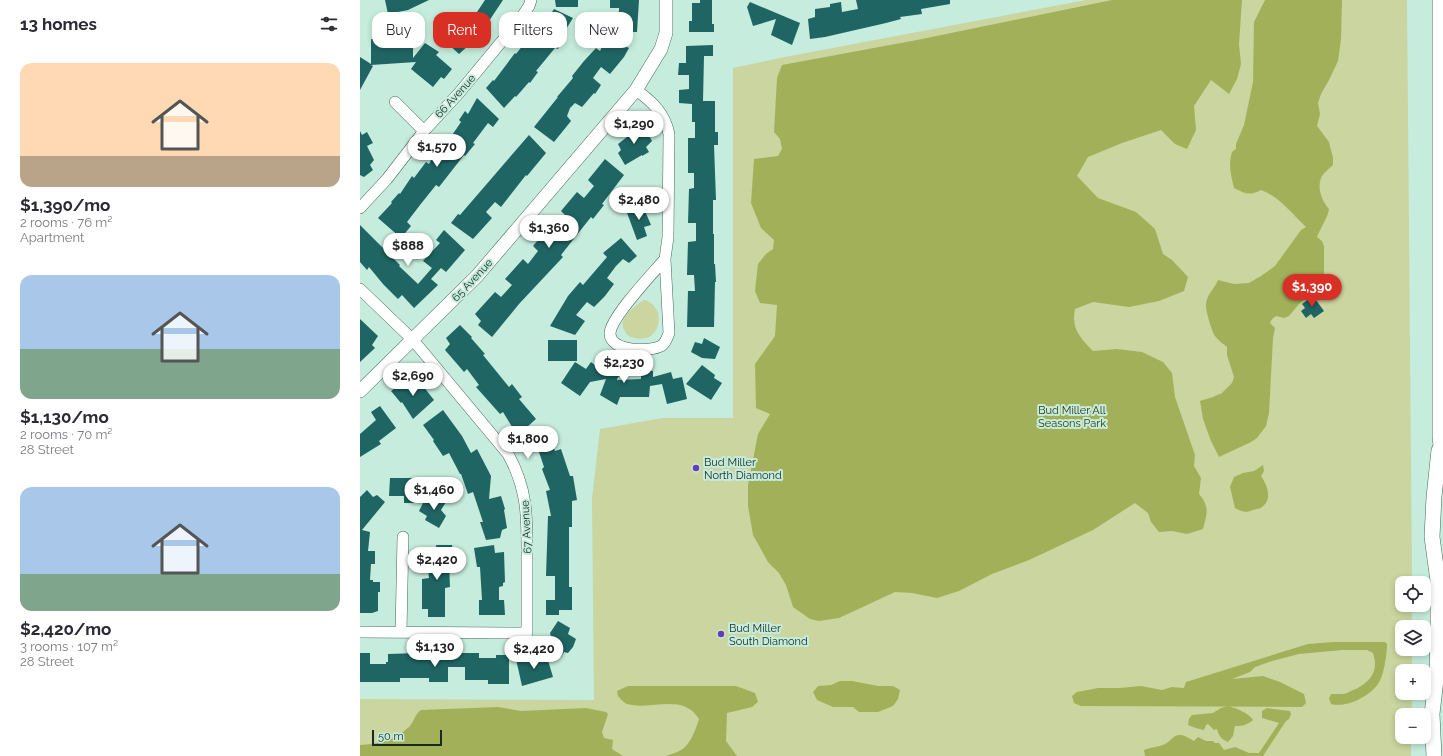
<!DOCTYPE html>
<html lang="en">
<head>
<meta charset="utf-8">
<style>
	:root { --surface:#fff; --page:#f7f7f7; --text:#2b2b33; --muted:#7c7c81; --accent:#d93025 }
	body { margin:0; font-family:Raleway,sans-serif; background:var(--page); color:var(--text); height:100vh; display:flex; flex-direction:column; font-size:15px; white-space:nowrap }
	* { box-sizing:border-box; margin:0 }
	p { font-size:13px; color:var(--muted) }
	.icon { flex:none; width:22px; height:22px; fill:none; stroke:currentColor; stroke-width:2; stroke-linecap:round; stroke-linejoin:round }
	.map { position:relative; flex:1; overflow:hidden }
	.sheet { display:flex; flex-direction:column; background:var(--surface); width:360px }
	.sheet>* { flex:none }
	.guide { position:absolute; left:12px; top:12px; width:380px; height:36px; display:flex; gap:8px }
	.fabs { position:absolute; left:1035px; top:576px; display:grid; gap:8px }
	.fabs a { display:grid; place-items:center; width:36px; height:36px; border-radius:8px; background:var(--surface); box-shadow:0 2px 6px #0003; font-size:20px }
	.scale { position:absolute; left:12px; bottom:10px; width:70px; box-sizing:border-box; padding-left:4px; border:2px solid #1a2923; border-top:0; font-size:11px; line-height:14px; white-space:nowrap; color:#1a2923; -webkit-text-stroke:3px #c5ecdc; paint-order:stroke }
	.price { position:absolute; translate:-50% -34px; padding:0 9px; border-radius:14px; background:#fff; color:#222; font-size:13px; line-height:26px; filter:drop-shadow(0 1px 2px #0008) }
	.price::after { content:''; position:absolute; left:50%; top:24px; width:12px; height:9px; margin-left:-6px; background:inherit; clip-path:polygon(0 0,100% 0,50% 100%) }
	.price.on { background:var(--accent); color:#fff }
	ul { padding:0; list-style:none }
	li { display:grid; align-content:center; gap:8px; height:212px; padding:0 20px }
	li span { display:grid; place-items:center; height:124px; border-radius:12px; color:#555 }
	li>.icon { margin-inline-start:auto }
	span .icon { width:72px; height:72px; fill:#fffc; stroke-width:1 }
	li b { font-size:17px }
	h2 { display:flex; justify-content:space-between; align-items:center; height:48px; padding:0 20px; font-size:17px }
	.chip { padding:0 14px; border-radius:12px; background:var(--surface); box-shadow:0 2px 6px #0003; font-size:14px; line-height:36px }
	.chip.on { background:var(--accent); color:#fff }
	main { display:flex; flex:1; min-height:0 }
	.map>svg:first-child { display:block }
</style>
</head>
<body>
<main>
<section class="sheet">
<h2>13 homes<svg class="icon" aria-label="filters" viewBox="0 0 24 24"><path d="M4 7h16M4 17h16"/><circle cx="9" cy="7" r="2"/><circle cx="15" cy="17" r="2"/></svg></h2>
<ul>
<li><span style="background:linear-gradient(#ffd9b3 75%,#b9a48a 0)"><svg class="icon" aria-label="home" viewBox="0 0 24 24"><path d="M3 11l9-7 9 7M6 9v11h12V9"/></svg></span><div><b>$1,390/mo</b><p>2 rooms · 76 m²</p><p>Apartment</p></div></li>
<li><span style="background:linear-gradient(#a9c7e8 60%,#7fa58c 0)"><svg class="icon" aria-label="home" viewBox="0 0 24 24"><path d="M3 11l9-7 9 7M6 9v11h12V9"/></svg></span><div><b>$1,130/mo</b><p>2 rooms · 70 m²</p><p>28 Street</p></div></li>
<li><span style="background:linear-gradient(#a9c7e8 70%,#7fa58c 0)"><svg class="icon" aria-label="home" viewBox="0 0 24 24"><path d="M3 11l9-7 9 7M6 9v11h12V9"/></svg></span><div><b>$2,420/mo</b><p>3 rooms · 107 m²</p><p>28 Street</p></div></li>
</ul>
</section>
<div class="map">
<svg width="1083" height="756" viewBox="0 0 1083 756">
	<rect width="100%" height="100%" fill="#c5ecdc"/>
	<path fill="#cad59f" d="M726 0H1047L1052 583H1042V605H1052V627H1042V649H1052V671H1042V693H1052V715H1042V737H1051V756H0V699L234 700 232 499 240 429 303 418H373V68L425 57Z
		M284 300C308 305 302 348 271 337 268 336 266 334 265 331 263 329 262 325 263 322 264 315 278 303 284 300Z"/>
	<path fill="#a2b159" d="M752 0H882L879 44 881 64 877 79 869 94 851 80 834 106 836 130 827 149 815 144 801 130 762 143 728 157 717 176 738 198 776 212 795 229 803 254 812 260 828 277 824 291 799 301 769 307 733 302 715 309C711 329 720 337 733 351L757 349 782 352 803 362 812 373 815 397 835 455 834 466 841 478 839 494C850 507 847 513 843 529L827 534 812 531 799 532 791 522 788 513 775 503 733 530 669 560 632 574 599 591 577 598 552 593 535 592 479 618 459 621 450 619 433 607 426 585 419 573 408 562 393 535 388 506V485L398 434 410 414 396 408 395 364 415 336 417 305 400 303 395 291 398 264 406 254 413 249 414 240 401 228 391 203 394 159 418 156 422 149 420 139 414 132 417 78 422 65 557 40Z
		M905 0H982L981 39 978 61 969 80 961 94 958 103 960 114 957 126 969 142 973 158V165C969 169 963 173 961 178 957 189 962 201 969 209 968 217 960 229 957 237L962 241 964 246V274L955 289 939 304 929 316 924 318 916 316 912 319 910 323 915 328 913 338 909 413 906 426 897 438 891 442 859 457 851 441 843 419 840 401 853 397 862 393 872 383 874 377 867 355V347C863 344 858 340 855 336 852 332 845 309 846 304 847 294 855 288 858 280L874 284 889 283 901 276 915 266 941 230 946 227C932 214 920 197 901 190 889 196 886 194 874 188 871 175 868 166 872 152L876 149V144L884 125 893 82 894 22Z
		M903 465 904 471 901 476C907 485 913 499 902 507 900 509 896 509 893 510 886 513 882 512 875 508L870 487 874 477 883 473 894 471Z
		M974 642H1025L1027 644C1027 654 1024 676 1018 684 1009 697 986 708 971 704L969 698 971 694C975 694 980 694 984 694 988 693 992 690 996 689 1011 681 1019 671 1013 653L1007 650H982L939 654 912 661 895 667 890 672 872 679 903 676 920 682 944 694 946 703 942 707 721 706 714 703 712 696 717 692 738 688H760L781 686 802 690 812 687 824 688 826 682 948 644Z
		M480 681H492L518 686H533L540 690 538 699 533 706 518 712H499L493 707H473L457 700 453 692 458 686 471 685Z
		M268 686H376L395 693 398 702 392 707 367 713 366 741 377 756H305C311 754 316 753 321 750 330 745 336 729 339 719 323 692 290 711 267 704 264 703 260 698 258 696L257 691Z
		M868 706C876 708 889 713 893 720 887 725 883 726 875 726L873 736 868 742C861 739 859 736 857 729L854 730 848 724 846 725 844 730C838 729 833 727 828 725L829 719 832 715 853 713 861 708Z
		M138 707 161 711 226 708 246 712 248 714 242 732 244 738 253 740 252 749 263 756H0V745C19 744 36 740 50 726 54 721 55 714 61 710Z
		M907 708 930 711 931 714 929 719 926 721 903 756H785L784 750C791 747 797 747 803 745 808 743 810 740 814 737 821 732 828 738 834 741L838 737 846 741H853L855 743H859L864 750 875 747 889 753H899L919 723 902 718V711Z"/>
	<path fill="#1f6564" d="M25 0H69L48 10 28 14Z
		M125 0H143L127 24 125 23 116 34 101 24 108 15 113 18Z
		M195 0H218V7H196Z
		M250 0H279L277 32H267L261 44 269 48 264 57 250 74 241 67 233 78 241 85 235 94 234 93 222 107 215 103 210 108 207 116 211 121 194 142 174 127 198 97H197L213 78 212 76 224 61 236 48 240 51 249 31 259 36V8H250Z
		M340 0H352V24H354V32H329V21H332V3H340Z
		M496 0H590V4L561 9 562 14 540 17 541 19 526 23 465 37 450 39 448 19 455 17V9L470 7V4L481 2 482 12 498 9Z
		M390 2 440 23 432 45 411 35 416 19 393 26 387 7Z
		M194 9 213 18 203 34 207 36 198 49 195 48 176 71 178 72 170 83 169 82 156 97 155 96 144 108 126 88 133 80 134 81 155 53 156 54 167 40 172 45 182 21 185 23Z
		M95 33 109 45 99 54 86 42Z
		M53 38V58L65 43 79 52 76 55 92 69 84 79 81 77 73 87 51 69 56 62 11 65 13 66 0 90V57L11 64V39Z
		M353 45V56H344L343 101H355V132H358V145H354L356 200H353V234H354V264H355L356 282H355L354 327H327L328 291H335L334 275H327L328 242 336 241V223H328L329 189 334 188V173H328V138H335V122H332V104L319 103V90L329 89V75H318L319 63H326V46Z
		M117 98 139 119 133 127 128 123 113 143 115 144 105 156 104 155 79 187 76 185 60 205 47 222 51 226 41 238 18 218 32 203 31 202 39 193 40 194 52 176 54 178 66 162 69 164 80 144 84 147 101 122 99 120 105 111 108 114Z
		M276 127 278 131 284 127 292 141 286 147 289 152 282 156V155L265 165 258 153 261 150 258 144 267 137 266 135Z
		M0 131 2 135 7 132 13 143 7 146 14 160 10 165 13 170 4 177 0 175Z
		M169 135 186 153 167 176 166 175 141 207 135 202 126 212 132 218 113 239 91 223 98 214 100 215Z
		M245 159 264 175 242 204 244 205 233 219 231 217 201 255 203 257 159 304 132 337 118 325 121 321 115 314 135 292 141 297 152 285 145 279 163 259 168 264 178 251 173 246 190 226 197 230 208 218 201 211 217 192 224 198 234 186 228 180Z
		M282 204 291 225 284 227 287 236 277 240 266 210Z
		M0 225 40 265 39 266 58 284 72 268 63 261 80 243 76 240 84 230 105 250 86 272 81 268 71 279 78 285 54 308 42 295 38 299 23 284 9 267 7 270 0 262Z
		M261 238 277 256 269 263 263 259 256 266 247 278 254 284 245 296 234 307 227 302 216 315 225 321 215 335 190 326 208 296 220 282 223 285 247 257 243 253Z
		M953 296 964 311 954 318 951 314 946 318 941 311 945 308 942 304Z
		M0 319 18 336 12 345 15 348 0 362Z
		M100 325 112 337 111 338 125 354 123 355 149 387 152 384 162 397 159 399 176 419 167 427 174 437 187 432 195 451 201 449 210 476H213L217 500 212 501V527H209V587H212V610H199V615H186V600H195V576H186L188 516H191L186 491 190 490 182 469 184 467 178 449 170 453 160 433 157 435 143 412 140 414 116 387 119 385 107 369 104 372 85 350 90 344 86 338Z
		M344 338 360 347 355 359 342 358 331 352 335 342 342 344Z
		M188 340H217V361H188Z
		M215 362 226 369 231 362 245 373 246 370 265 375 258 377 257 380 281 379V370L293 371V377L311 372 313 379 322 377 327 399 307 404 302 384 290 386 289 397H260L257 405 240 395 246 379 230 382 220 396 201 383Z
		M342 365 355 375 354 378 362 383 351 400 326 384Z
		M56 377 74 400 53 419 42 402 41 403 31 391 44 381 47 385Z
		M20 406 36 428 19 441 21 444 0 457V434L16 420 11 412Z
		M83 410 102 436 111 453 117 449 131 476 129 499 141 496 145 509 144 510 147 528 142 530 140 538 126 540 120 522H123L113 492 108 494 101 474H100L89 453 83 456 73 441 74 440 63 425Z
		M30 478H54V503H44V496H29Z
		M7 490 13 497 17 495 25 502 2 530 10 532 8 551H15V564H11L10 580H13V582H20V592H18V611L12 613H0V497Z
		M66 497 75 500 77 497 86 502 81 510 86 516 79 528 65 520 67 516 59 511Z
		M76 545H92L94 563H89L90 587 85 588V617H68V609H62V579L69 578 66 552H77Z
		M134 545 135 553 144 552 145 582 143 583V586L139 587V600H144L145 615H119V600H122L120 567H117L114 548Z
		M198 621 210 628 208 634 216 639 213 647 208 653 204 652 201 657 188 652 189 640 191 637 190 633Z
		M0 653H10V664H26V662H28V654L59 653V658H79V653H119V658H136V655H149V684H128V680H105V667H88V682H69V678H40V682H0Z
		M168 656 169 661 187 657 193 677 162 686 156 659Z"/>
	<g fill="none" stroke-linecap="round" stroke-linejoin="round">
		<g stroke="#45685a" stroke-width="12">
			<path id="minor" d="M276 90C293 102 305 114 309 134L308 237 305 259
				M35 102 64 131
				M0 208 27 179 64 131 99 93 161 18 169 6 171 0
				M305 259 309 333C307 338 306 343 301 346 290 352 250 352 250 333 251 317 293 273 305 259Z
				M0 289 53 340 148 454C169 492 167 521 167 562 167 585 167 609 167 633L0 632
				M41 632 43 537"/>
		</g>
		<g stroke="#45685a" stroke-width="14">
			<path id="tertiary" d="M0 391 117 276 276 90 301 49 306 33V0"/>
		</g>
		<g stroke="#45685a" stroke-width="16">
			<path id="secondary" d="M1080 0V437L1083 462
				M1074 756 1072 714 1077 671 1078 631V581L1072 537 1074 497 1079 450"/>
		</g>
		<use href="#minor" stroke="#fff" stroke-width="11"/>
		<use href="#tertiary" stroke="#fff" stroke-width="13"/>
		<use href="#secondary" stroke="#fff" stroke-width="15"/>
	</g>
	<g fill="#673cb4" stroke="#c5ecdc" stroke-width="1.5">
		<circle cx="336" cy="468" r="4"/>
		<circle cx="361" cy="634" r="4"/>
	</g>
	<g text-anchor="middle" stroke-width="4" stroke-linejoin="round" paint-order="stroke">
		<g font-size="11" fill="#1a2923" stroke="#c5ecdc">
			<text transform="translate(95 96) rotate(-48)" y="4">66 Avenue</text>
			<text transform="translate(112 280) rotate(-47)" y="4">65 Avenue</text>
			<text transform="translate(166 527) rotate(-93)" y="4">67 Avenue</text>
		</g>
		<g font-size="11" fill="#313711" stroke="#c5ecdc">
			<text x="712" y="414">Bud Miller All<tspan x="712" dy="13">Seasons Park</tspan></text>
		</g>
		<g font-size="11" fill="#1a2923" stroke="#c5ecdc" text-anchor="start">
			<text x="344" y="466">Bud Miller<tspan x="344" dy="13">North Diamond</tspan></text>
			<text x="369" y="632">Bud Miller<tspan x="369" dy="13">South Diamond</tspan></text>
		</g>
	</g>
</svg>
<div class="fabs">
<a><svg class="icon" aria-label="locate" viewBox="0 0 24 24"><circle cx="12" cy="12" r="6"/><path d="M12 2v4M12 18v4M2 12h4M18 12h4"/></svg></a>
<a><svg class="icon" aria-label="layers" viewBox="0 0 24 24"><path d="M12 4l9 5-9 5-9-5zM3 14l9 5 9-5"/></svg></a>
<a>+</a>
<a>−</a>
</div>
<div class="scale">50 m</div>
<b class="price" style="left:274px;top:145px">$1,290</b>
<b class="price" style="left:77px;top:168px">$1,570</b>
<b class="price" style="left:279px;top:221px">$2,480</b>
<b class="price" style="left:189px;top:249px">$1,360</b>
<b class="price" style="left:48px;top:267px">$888</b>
<b class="price on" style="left:952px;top:308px">$1,390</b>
<b class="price" style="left:264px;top:384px">$2,230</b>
<b class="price" style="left:53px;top:397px">$2,690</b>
<b class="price" style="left:168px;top:460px">$1,800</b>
<b class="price" style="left:74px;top:511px">$1,460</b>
<b class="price" style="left:77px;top:581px">$2,420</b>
<b class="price" style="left:75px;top:668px">$1,130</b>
<b class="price" style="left:174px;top:670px">$2,420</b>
<div class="guide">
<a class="chip">Buy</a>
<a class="chip on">Rent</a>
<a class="chip">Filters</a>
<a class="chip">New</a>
</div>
</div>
</main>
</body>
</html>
